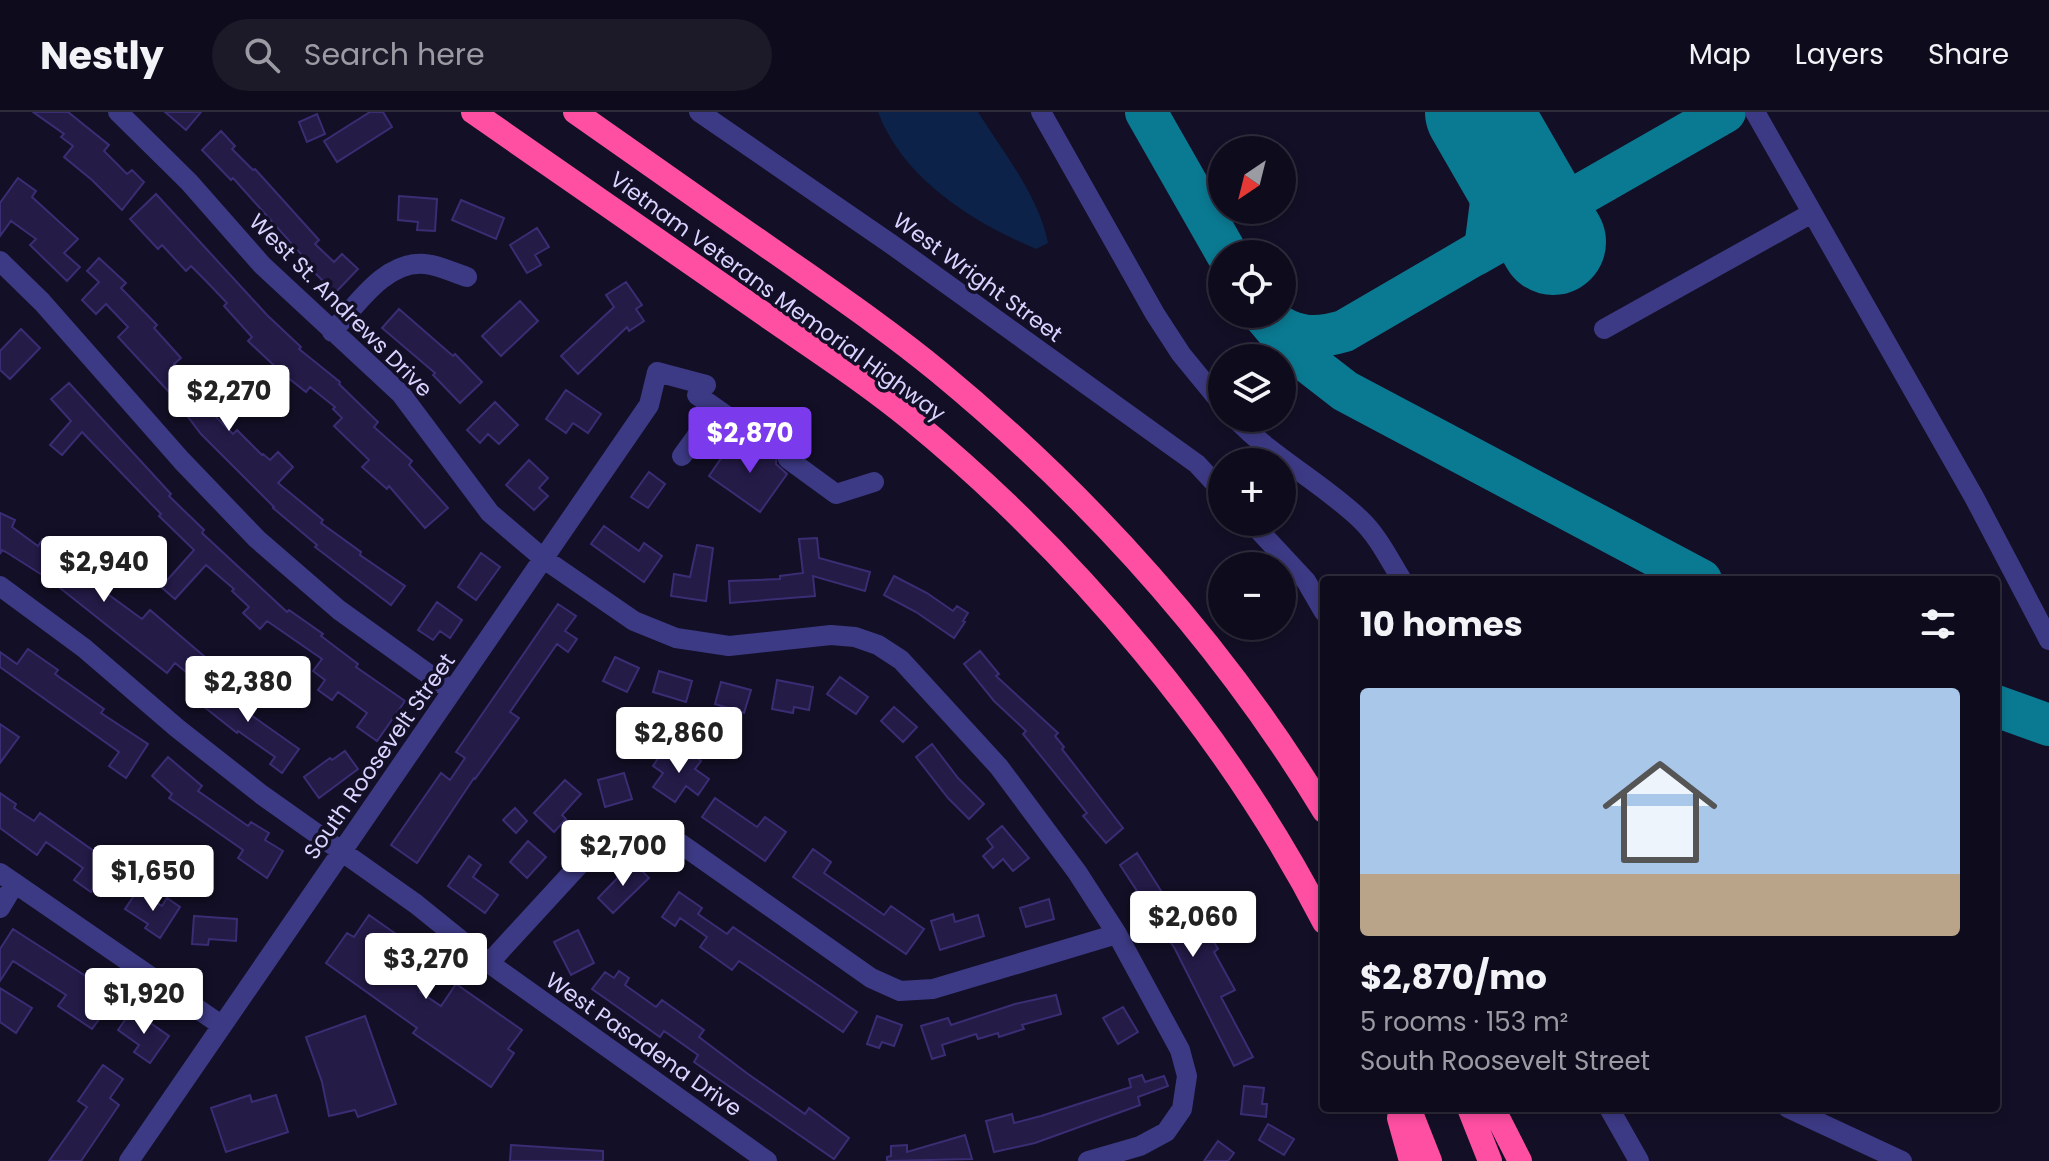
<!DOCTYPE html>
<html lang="en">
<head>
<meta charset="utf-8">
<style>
	:root { --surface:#0e0b1c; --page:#1c1929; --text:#f1f3f6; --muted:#9b9ba3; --line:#2e2b3b; --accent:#7c3aed }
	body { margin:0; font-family:Poppins,sans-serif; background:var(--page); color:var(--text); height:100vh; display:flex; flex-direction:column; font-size:30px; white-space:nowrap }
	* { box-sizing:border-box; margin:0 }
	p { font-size:26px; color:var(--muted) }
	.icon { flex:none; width:44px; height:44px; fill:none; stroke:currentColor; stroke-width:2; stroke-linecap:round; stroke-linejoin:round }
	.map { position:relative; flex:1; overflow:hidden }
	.side { position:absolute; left:1320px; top:464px; width:680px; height:536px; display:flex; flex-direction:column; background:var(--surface); border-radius:8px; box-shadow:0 4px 12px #0003,0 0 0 2px var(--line) }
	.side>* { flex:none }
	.needle { width:52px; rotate:215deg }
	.buttons { position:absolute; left:1208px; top:24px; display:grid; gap:16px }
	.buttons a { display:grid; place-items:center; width:88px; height:88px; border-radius:50%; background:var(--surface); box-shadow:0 4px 12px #0003,0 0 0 2px var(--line); font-size:40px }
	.price { position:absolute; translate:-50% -68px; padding:0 18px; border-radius:8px; background:#fff; color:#222; font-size:26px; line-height:52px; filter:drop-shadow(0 2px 4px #0008) }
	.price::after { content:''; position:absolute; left:50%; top:48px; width:24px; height:18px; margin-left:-12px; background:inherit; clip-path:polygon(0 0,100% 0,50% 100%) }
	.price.current { background:var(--accent); color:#fff }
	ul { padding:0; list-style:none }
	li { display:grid; align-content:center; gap:16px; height:424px; padding:0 40px }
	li+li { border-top:2px solid var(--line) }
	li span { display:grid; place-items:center; height:248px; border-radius:8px; color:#555 }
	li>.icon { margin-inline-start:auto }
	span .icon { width:144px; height:144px; fill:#fffc; stroke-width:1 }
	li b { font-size:34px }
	h2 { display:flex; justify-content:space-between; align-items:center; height:96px; padding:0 40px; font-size:34px }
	header { display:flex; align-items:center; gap:48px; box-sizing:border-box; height:112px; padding:0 40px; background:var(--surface); border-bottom:2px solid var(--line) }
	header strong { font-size:38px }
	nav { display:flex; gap:44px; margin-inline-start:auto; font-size:28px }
	.search { width:560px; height:72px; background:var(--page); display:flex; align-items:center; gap:20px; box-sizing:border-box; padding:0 28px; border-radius:44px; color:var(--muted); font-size:30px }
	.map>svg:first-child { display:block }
</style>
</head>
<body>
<header>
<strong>Nestly</strong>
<div class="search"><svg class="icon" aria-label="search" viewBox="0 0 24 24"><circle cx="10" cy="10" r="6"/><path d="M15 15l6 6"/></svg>Search here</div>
<nav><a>Map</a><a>Layers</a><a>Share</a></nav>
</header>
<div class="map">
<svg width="2049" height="1049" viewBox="0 0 2049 1049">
	<rect width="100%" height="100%" fill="#130f26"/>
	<path fill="#0c2248" d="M878 0H978C1003 40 1039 84 1048 131L1036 137C974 111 903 67 878 0Z"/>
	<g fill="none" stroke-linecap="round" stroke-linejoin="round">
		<path stroke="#0a7a92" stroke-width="42" d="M1146 0 1227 142
			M1475 143 1725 0
			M1263 202 1296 241 1345 279 1701 468
			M1271 208C1293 227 1317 227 1344 219L1481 139 1486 129 1498 35
			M1996 594 2049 613"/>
		<path stroke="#0a7a92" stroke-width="106" d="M1478 0 1553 130"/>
	</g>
	<path fill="#241b47" stroke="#3b2d73" stroke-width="2" d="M33 0H68L109 33 104 39 127 62 132 58 144 70 122 98 92 68 64 45 73 34 61 25 64 22Z
		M165 0H201L186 18Z
		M370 0H383L392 15 337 50 324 29Z
		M317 2 325 22 307 30 299 10Z
		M221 19 235 34 232 37 253 58 255 57 319 128 315 132 334 150 342 142 358 157 335 181 307 153 309 151 233 66 231 68 202 38Z
		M18 66 36 79 32 85 78 127 64 141 80 155 67 169 30 133 36 127 11 109 0 124V91Z
		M156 82 267 203 301 235 299 237 340 270 339 272 378 310 374 315 412 349 409 353 448 396 425 416 389 374 387 377 362 355 369 348 334 314 342 306 333 297 335 295 310 275 306 280 282 261 248 229 252 225 224 194 227 191 206 169 191 154 186 159 162 133 158 137 130 107Z
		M399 84 437 87 435 119 417 118 418 110 398 108Z
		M461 88 504 106 496 127 452 108Z
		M537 116 549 135 535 143 541 153 527 161 510 133Z
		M99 146 126 171 121 176 157 213 154 216 181 246 174 252 214 296 210 299 233 322 237 318 262 343 263 342 270 348 278 340 293 355 278 371 323 408 321 411 361 440 360 443 405 474 391 493 315 435 317 433 273 396 274 395 201 322 169 280 118 225 128 215 106 192 96 202 82 188 99 170 87 159Z
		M626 170 642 193 636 197 644 209 629 219 627 215 578 262 561 244 614 195 606 183Z
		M520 189 538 209 501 244 482 224Z
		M399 197 453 244 455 242 482 270 460 291 433 263 435 261 382 216Z
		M21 217 40 236 10 267 0 258V239Z
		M69 271 171 382 169 384 204 418 202 421 287 500 289 498 323 522 321 524 358 552 356 555 405 589 377 629 357 615 367 601 338 580 332 588 318 578 325 568 313 559 322 547 267 509 260 517 243 501 249 495 232 479 234 477 206 453 175 487 161 475 194 438 159 404 161 402 82 320 62 343 50 333 71 309 51 287Z
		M566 278 601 302 588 321 573 311 566 321 546 307Z
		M495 290 518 313 499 332 488 322 480 331 467 318Z
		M778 330 784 335 777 340 776 352 787 362 760 400 709 364 731 332 747 344 752 337 765 344 775 339Z
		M529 348 548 366 539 376 548 384 534 398 506 373Z
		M649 360 665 372 648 396 631 385Z
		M0 401 15 408 12 415 38 434 42 428 80 454 98 467 94 472 142 507 150 498 211 550 196 568 175 551 167 561 50 468 6 440 2 438 0 442Z
		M604 414 639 439 644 431 662 444 644 470 591 432Z
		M817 426 819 446 870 460 865 479 813 464 815 484 730 491 729 469 780 467V464L803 461 799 427Z
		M697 433 713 436 706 489 671 484 674 462 690 465Z
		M481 441 500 455 476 488 458 475Z
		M894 464 927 481 953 499 957 494 968 501 963 509 965 510 954 526 916 500 884 483Z
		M437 490 462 508 450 526 440 519 433 528 418 518Z
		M558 492 576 504 565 519 577 527 568 540 557 532 510 600 519 606 475 667 474 666 417 751 391 733 441 661 450 668 465 646 456 640Z
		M28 537 58 558 55 562 104 597 101 601 148 632 126 666 109 654 119 640 0 555V540L17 552Z
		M980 539 999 562 996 564 1058 621 1055 624 1064 635 1062 637 1123 716 1106 731 1083 704 1087 701 1023 622 1026 619 994 589 964 552Z
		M615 545 639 556 627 580 603 569Z
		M659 559 692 569 686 590 653 580Z
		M840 565 868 585 856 602 827 582Z
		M215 568 254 599 251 603 299 637 282 661 270 652 275 645 238 619 237 621 198 590Z
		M777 568 813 575 809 598 794 595 793 601 772 597Z
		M721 570 751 578 744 601 715 592Z
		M894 595 917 615 903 630 881 609Z
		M0 612 19 625 0 651Z
		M932 632 958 666 984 692 969 707 948 686 916 645Z
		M665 636 683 649 689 640 701 649 695 657 709 667 698 683 686 674 675 690 653 675 663 661 653 654Z
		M345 639 358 657 319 686 304 665 330 646 332 648Z
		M168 645 202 674 198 679 248 714 251 710 269 721 265 728 283 739 267 766 238 746 243 738 169 686 172 682 152 664Z
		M624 661 632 687 605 695 598 668Z
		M565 668 581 682 562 703 566 707 554 720 534 701Z
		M0 681 16 692 14 696 34 709 40 701 94 739 96 736 134 762 123 779 102 764 91 780 74 768 83 756 46 730 37 743 0 716Z
		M715 686 757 715 765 705 786 720 765 749 702 705Z
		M515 696 527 709 516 721 503 708Z
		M1002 714 1029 746 1013 759 1003 747 993 756 983 744 993 735 987 727Z
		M528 729 546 745 527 766 510 750Z
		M813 737 831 750 824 761 884 803 891 794 924 817 906 842 793 765Z
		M1137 741 1186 818 1202 809 1218 837 1214 840 1235 878 1221 885 1253 945 1234 954 1175 837 1120 753Z
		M469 744 481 753 473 765 498 783 485 801 448 774Z
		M633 750 649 766 613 801 598 786Z
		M138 778 162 794 167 786 180 795 160 826 145 816 148 812 125 797Z
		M679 780 702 796 698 802 727 822 733 815 857 900 843 920 739 849 732 858 700 835 707 825 680 806 675 814 662 805Z
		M1049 787 1054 807 1026 815 1020 796Z
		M953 802 955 810 978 803 984 824 940 838 931 809Z
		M369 803 433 848 418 870 424 874 420 880 441 894 456 872 522 918 508 937 514 941 491 975 413 921 417 916 326 851 347 821 354 825Z
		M194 804 237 807 236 829 209 827 208 833 192 832Z
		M13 817 98 872 89 886 106 898 92 917 58 894 66 883 13 849 0 869V837Z
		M578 818 594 851 571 863 554 830Z
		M619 859 629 866 625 873 656 895 662 888 704 918 699 925 748 962 805 1002 809 996 849 1026 834 1047 694 950 698 943 664 919 660 925 592 877 605 860 614 866Z
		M0 876 32 896 16 921 0 910Z
		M1056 883 1061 902 1022 913 1024 917 999 925 998 921 978 927 976 922 942 933 945 943 932 947 921 914 948 906 951 913 1015 892Z
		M1123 895 1138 920 1118 932 1103 906Z
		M132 898 169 924 150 951 134 940 139 933 118 918Z
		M365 904 396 992 358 1005 355 998 329 1004 322 970 306 925Z
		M877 904 902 913 894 934 882 930 879 936 867 932Z
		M103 953 123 967 110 986 119 993 81 1049H49L87 995 78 989Z
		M1142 963 1145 970 1164 964 1168 974 1138 985 1140 993 1035 1031 994 1040 986 1009 1012 1002 1014 1011 1041 1004 1131 975 1129 967Z
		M1244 974 1264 976 1262 992H1267L1266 1005 1241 1002Z
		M250 983 252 990 276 983 288 1020 226 1040 211 996Z
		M1268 1012 1294 1027 1284 1043 1259 1028Z
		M965 1023 972 1047 887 1049V1045L891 1044V1034L907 1033V1040Z
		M1218 1029 1234 1041 1228 1049H1204Z
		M511 1033 603 1039V1049H510Z"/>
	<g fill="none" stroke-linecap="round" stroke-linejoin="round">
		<path stroke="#3d3a85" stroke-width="20" d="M118 0 189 70 262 153 401 282 490 401 544 447 634 509 676 526 729 534 831 523 855 525 878 533 901 548 999 655 1077 760 1117 822 1180 938 1187 964 1182 997 1166 1020 1140 1034 1088 1049
			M699 0 891 132 1197 352 1222 379
			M1041 0 1155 202 1181 242 1222 292
			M1755 0 1974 385 2049 528
			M0 149 42 190 182 349 257 427 339 498 452 579
			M1604 217 1812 101
			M332 220C356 194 385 148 425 152 439 153 454 161 467 165
			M1235 306C1272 345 1321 370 1360 407 1378 424 1389 447 1402 468
			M682 344 716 297
			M788 347 836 382 874 370
			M1251 410 1306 469 1324 500
			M0 474 84 536 177 616 262 683 416 792 489 851 767 1049
			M0 761 221 913
			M0 796 15 771
			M489 851 591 740C622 716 647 718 681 732L871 866 900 879 933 877 1117 822
			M1609 996 1639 1049
			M1788 996 1902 1049
			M129 1049 649 293 657 260 706 273 697 283 765 331"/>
		<path stroke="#ff4fa3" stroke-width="24" d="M473 0C566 64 658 129 751 193 805 231 862 267 913 309 1075 442 1228 623 1324 810
			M575 0C642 47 710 95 778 142 832 180 888 218 939 260 1089 384 1223 532 1324 699
			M1409 996 1430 1049
			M1469 996 1490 1049
			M1493 996 1520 1049
			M1399 1006 1411 1049"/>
	</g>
	<g text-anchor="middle" stroke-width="7" stroke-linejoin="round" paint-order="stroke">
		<g font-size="22" fill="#d9d4ff" stroke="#130f26">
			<text transform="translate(978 165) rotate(36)" y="8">West Wright Street</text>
			<text transform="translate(778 184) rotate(36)" y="8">Vietnam Veterans Memorial Highway</text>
			<text transform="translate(341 193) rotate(45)" y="8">West St. Andrews Drive</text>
			<text transform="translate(379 644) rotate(-55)" y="8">South Roosevelt Street</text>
			<text transform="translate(644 932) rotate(35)" y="8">West Pasadena Drive</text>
		</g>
	</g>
</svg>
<div class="buttons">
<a><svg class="needle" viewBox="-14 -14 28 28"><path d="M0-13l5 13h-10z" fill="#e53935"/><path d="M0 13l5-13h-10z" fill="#9b9ba3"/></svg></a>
<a><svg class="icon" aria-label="locate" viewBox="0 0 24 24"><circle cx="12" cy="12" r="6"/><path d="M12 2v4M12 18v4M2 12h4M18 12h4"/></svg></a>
<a><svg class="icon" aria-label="layers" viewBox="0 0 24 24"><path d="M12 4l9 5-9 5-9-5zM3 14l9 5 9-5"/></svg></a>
<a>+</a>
<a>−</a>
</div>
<b class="price" style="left:229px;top:321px">$2,270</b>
<b class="price current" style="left:750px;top:363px">$2,870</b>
<b class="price" style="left:104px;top:492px">$2,940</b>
<b class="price" style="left:248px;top:612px">$2,380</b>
<b class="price" style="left:679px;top:663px">$2,860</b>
<b class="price" style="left:623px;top:776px">$2,700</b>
<b class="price" style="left:153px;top:801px">$1,650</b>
<b class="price" style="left:1193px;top:847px">$2,060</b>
<b class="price" style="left:426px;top:889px">$3,270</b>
<b class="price" style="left:144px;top:924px">$1,920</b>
<section class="side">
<h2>10 homes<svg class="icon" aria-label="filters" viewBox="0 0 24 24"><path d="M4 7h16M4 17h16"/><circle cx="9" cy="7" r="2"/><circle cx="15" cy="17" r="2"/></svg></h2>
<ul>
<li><span style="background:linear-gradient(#a9c7e8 75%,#b9a48a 0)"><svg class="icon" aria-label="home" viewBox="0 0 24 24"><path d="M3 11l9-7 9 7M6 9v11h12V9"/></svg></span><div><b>$2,870/mo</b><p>5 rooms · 153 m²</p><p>South Roosevelt Street</p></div></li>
</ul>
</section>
</div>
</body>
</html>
